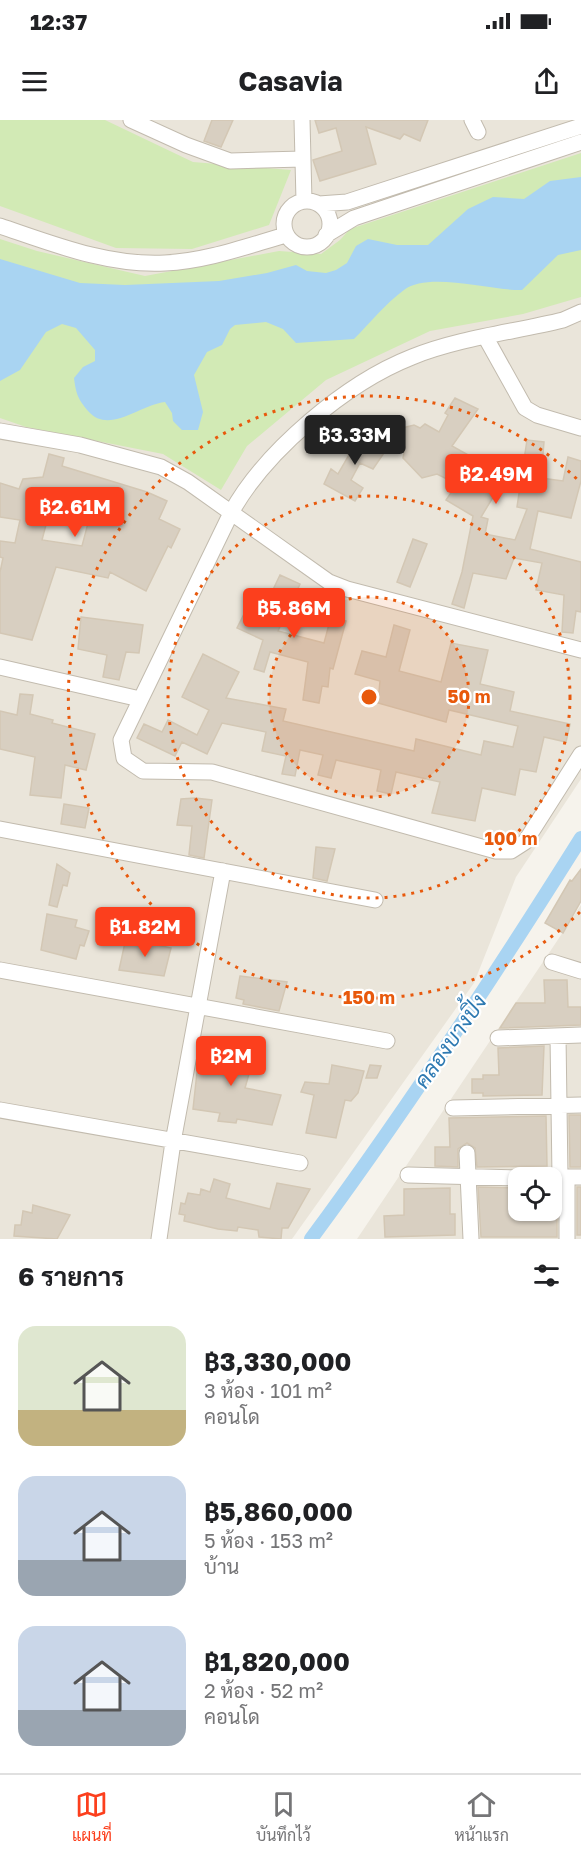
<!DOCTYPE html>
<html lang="th">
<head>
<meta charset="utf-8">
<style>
	:root { --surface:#fff; --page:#f2f2f2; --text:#202124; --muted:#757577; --line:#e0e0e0; --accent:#fc3f1d }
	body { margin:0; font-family:"Golos Text",Sarabun,sans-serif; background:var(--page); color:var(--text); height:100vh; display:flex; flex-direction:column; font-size:22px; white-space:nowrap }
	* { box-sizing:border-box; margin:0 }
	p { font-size:20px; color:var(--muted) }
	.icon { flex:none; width:33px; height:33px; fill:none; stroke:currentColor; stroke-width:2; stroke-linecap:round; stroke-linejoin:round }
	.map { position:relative; height:1119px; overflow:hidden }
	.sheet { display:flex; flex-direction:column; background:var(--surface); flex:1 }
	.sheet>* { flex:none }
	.controls { position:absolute; left:508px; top:1047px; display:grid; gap:12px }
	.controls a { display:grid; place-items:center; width:54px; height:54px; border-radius:12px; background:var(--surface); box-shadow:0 2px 4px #0004; font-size:30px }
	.price { position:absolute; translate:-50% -51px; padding:0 14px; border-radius:6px; background:var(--accent); color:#fff; font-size:20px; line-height:39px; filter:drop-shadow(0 2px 3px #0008) }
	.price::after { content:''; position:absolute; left:50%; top:36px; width:18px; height:14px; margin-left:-9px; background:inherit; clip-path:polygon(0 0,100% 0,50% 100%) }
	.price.on { background:#222; color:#fff }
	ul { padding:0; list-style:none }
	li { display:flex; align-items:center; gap:18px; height:150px; padding:0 18px }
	li span { display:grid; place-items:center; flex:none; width:168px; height:120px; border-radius:18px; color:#555 }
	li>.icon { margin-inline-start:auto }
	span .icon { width:72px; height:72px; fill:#fffc; stroke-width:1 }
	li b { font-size:26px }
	h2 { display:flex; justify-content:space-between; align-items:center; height:72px; padding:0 18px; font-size:26px }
	.status { display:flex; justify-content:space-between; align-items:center; height:42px; padding:0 30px; background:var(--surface); direction:ltr }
	.status svg { height:16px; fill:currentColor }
	header { display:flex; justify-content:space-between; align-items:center; height:78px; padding:0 18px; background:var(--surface); font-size:27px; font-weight:700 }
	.tab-bar { display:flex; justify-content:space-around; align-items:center; height:84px; border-top:2px solid var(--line); background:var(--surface); font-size:16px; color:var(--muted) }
	.tab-bar a { display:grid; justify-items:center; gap:3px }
	.tab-bar .on { color:var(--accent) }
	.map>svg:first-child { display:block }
</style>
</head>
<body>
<div class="status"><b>12:37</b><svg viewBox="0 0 49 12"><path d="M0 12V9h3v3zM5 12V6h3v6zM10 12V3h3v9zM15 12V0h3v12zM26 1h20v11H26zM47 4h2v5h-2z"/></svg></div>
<header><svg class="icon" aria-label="menu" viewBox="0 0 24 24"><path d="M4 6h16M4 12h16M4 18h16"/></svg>Casavia<svg class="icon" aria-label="share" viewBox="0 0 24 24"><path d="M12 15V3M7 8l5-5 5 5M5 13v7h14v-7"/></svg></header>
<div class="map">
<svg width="581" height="1119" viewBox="0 0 581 1119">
	<rect width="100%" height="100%" fill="#f6f3ec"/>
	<path fill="#eae5da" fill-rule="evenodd" d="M0 0H581V659L516 757 474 863 292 1119H0Z
		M581 785V1119H357L549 833ZM519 1058H552V1090H519Z"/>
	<path fill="#d2eab5" d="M0 0H105L193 42 291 50 269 105 192 129 116 128 0 86Z
		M581 33V177L523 194 430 211 326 260 247 326 221 370 163 334 26 307 0 298V119L37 131 145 156 279 131 321 134 340 120 350 109Z"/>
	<path fill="#a9d4f2" d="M581 57V130L558 135 522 170C491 171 429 151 404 170 385 184 370 203 354 219L296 223 283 209 266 202 235 205 230 209 222 225 207 232 194 255 203 292 198 310H182L173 301 172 293 165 282C139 285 109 315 88 291 78 279 76 274 74 258L83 247 95 241V230L76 208 62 204 46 212 20 250 0 261V139L80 163 125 165 219 161 267 153 296 145 307 151 326 153 336 150 347 143 356 126 368 119 397 125H428L468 89 493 77 524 79 550 61Z"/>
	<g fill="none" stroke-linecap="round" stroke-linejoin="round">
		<path stroke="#a9d4f2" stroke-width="14" d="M311 1119C407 989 495 855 581 718"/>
	</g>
	<path fill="#d8cfc1" stroke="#d3c7b4" stroke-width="1.5" fill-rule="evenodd" d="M212 0H233L221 27 204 21Z
		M315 0H428L420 21 404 14 400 19 366 7 376 44 320 61 313 40 342 31 336 8 319 13Z
		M455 278 478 289 452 326 506 356 481 397 488 399 485 414 515 420 527 389 517 387 527 320 544 322 541 358 563 361 568 337 581 341V361L571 398 538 391 530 429 581 442V492L576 491 573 513 562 512 564 475 536 470 542 443 514 438 506 459 473 453 464 488 452 484 462 452 473 396 446 380 457 364 437 354 422 358 403 338 405 327 387 330 379 305 392 302 394 310 414 305 420 308 425 304 439 312 448 295 445 293Z
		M357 313 386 330 373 349 360 343 351 360 363 368 355 381 324 364 331 349 338 354 349 335 344 331Z
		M49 334 64 338 62 346 147 372 167 381 159 399 180 409 171 428 168 426 146 471 110 452 108 458 56 447 32 520 0 513V452L3 438 0 437V421L15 423 20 400 0 397V363L19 369 23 359 43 357ZM52 382 91 392 82 426 42 420Z
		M413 419 427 424 410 467 397 462Z
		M280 455 300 464 278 511 324 523 331 497 346 501 333 549 330 548 328 567 322 566 319 583 303 580 308 542 270 532 264 552 254 549 263 520 237 508 244 494 261 495Z
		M81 497 143 505 139 533 126 532 119 560 103 557 107 535 78 529Z
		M394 505 410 510 399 551 441 562 451 523 488 530 480 564 514 572 510 591 570 604 566 622 544 617 536 652 520 649 515 675 482 668 475 701 432 693 440 662 396 652 391 674 377 671 381 650 336 640 331 658 318 655 323 635 300 630 295 656 282 654 286 636 262 631 266 612 222 603 207 634 182 622 175 636 137 618 144 604 162 612 168 600 197 615 209 590 182 577 203 534 239 552 226 578 286 589 283 601 414 631 416 619 481 635 484 621 513 627 518 606 449 590 446 602 378 583 380 561 355 554 362 531 386 537Z
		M20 574 33 575 30 594 53 600 52 603 95 614 86 650 65 645 61 678 30 675 35 637 0 629V591L17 595Z
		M195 678 212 680 204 738 189 735 192 706 177 705 181 679Z
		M64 684 89 688 85 708 61 704Z
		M316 727 335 729 327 761 313 758Z
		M57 744 70 753 67 766 63 765 57 787 49 785Z
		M581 749V781L563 813 545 803 570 760 572 761Z
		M47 794 77 800 75 807 89 811 84 826 80 825 76 839 41 830Z
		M126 818 171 828 164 856 119 850Z
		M240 856 287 862 279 891 243 884 244 880 236 878Z
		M544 860H567L568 887H581V905L500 908 516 883H545Z
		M211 921 248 927 242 946 251 947 245 968 281 975 272 1005 237 999 236 1003 218 1001 220 993 193 989 199 934 209 935Z
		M544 926 542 975 483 976V973H472V959H483V955H499L498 928Z
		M332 945 364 951 358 973 351 981 345 980 336 1018 306 1013 314 975 301 972 305 962 329 964Z
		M370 945 381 946 377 958H366Z
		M569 995H581V1047H570Z
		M546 996 547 1046 477 1047 475 1028 467 1023 458 1029V1047L435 1046V1027H450L449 998Z
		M214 1059 230 1064 226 1078 270 1089 277 1063 310 1069 288 1108H282L281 1119 259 1117 258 1110 238 1107 237 1111 218 1109 184 1101 185 1095 179 1094 181 1083 185 1084 188 1073 200 1075 201 1069 210 1072Z
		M478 1067 519 1068V1097L552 1096V1067H557V1117H481Z
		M577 1067H581V1115H577Z
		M450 1068V1094H455V1115L385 1117 384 1096 404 1095V1069Z
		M33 1085 70 1095 57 1119 14 1116 15 1105H21L23 1091 32 1093Z"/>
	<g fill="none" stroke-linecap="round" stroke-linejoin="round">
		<g stroke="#c2bbae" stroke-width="17">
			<path id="minor" d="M131 0 186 25 230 41 303 39
				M302 0 304 81
				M472 0 478 12
				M284 104a23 23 0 1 1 46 0a23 23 0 1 1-46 0Z
				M319 84 347 82 581 6
				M0 106C53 124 108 146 165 143 207 141 247 126 286 115
				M326 115 354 98 581 22
				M581 192 563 200C514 212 459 218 412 237 346 263 265 331 231 393L121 620 124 638 143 651 212 652 496 731H511L525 722 581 634
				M486 218 525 288 537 295 581 308
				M0 311 80 325 161 347 188 362 329 462 347 469 581 530
				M0 547 140 579
				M0 709 375 780
				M552 842 581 851
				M0 850 387 921
				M558 916 560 1057H581
				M498 918 581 915
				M453 988 581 985
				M0 990 300 1043
				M467 1033 471 1119
				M408 1055 519 1058
				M532 1058 560 1057
				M159 1119 173 1022 223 751
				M567 1119V1057"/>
		</g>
		<use href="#minor" stroke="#fff" stroke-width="15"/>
	</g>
	<circle cx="369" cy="577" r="100" fill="#e8590c" fill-opacity=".12"/>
	<g fill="none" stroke="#e8590c" stroke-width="3" stroke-dasharray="3 6">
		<circle cx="369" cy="577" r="100"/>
		<circle cx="369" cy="577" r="201"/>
		<path d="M580 792A301 301 0 1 1 580 362"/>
	</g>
	<g text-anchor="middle" stroke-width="4.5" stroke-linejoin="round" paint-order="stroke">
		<g font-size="22" font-style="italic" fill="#2e7ab2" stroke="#fff">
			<text transform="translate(450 921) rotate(-55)" y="8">คลองบางปิ้ง</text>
		</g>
	</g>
	<circle cx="369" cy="577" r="9" fill="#e8590c" stroke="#fff" stroke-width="3"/>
	<g font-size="18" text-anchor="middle" font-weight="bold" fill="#e8590c" stroke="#fff" stroke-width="4.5" stroke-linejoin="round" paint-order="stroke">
		<text x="469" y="583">50 m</text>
		<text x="511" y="725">100 m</text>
		<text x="369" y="884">150 m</text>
	</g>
</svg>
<div class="controls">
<a><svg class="icon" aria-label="locate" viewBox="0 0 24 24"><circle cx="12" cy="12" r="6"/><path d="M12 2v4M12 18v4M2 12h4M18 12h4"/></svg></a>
</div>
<b class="price on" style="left:355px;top:346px">฿3.33M</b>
<b class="price" style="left:496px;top:385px">฿2.49M</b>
<b class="price" style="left:75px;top:418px">฿2.61M</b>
<b class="price" style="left:294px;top:519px">฿5.86M</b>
<b class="price" style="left:145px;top:838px">฿1.82M</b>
<b class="price" style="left:231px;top:967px">฿2M</b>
</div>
<section class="sheet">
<h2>6 รายการ<svg class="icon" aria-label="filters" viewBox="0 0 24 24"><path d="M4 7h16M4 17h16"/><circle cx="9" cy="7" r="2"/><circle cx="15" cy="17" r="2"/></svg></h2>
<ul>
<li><span style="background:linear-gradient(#dfe7d0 70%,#c2b280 0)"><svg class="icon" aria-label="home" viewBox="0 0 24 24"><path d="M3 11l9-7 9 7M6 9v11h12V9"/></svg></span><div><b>฿3,330,000</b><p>3 ห้อง · 101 m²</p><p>คอนโด</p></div></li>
<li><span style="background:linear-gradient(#c9d6e8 70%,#9aa5b1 0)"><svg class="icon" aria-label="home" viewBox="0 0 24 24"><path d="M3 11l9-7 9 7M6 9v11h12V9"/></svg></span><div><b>฿5,860,000</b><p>5 ห้อง · 153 m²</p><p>บ้าน</p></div></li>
<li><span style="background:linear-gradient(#c9d6e8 70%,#9aa5b1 0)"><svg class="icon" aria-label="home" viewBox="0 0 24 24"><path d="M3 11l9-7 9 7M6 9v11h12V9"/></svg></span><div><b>฿1,820,000</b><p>2 ห้อง · 52 m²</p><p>คอนโด</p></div></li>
</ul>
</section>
<nav class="tab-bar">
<a class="on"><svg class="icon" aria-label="map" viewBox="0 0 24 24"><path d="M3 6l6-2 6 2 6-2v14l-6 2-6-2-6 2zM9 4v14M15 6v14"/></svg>แผนที่</a>
<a><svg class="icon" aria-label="saved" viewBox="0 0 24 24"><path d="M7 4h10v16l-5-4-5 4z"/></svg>บันทึกไว้</a>
<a><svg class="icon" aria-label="home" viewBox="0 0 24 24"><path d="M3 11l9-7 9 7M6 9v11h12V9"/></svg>หน้าแรก</a>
</nav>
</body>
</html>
